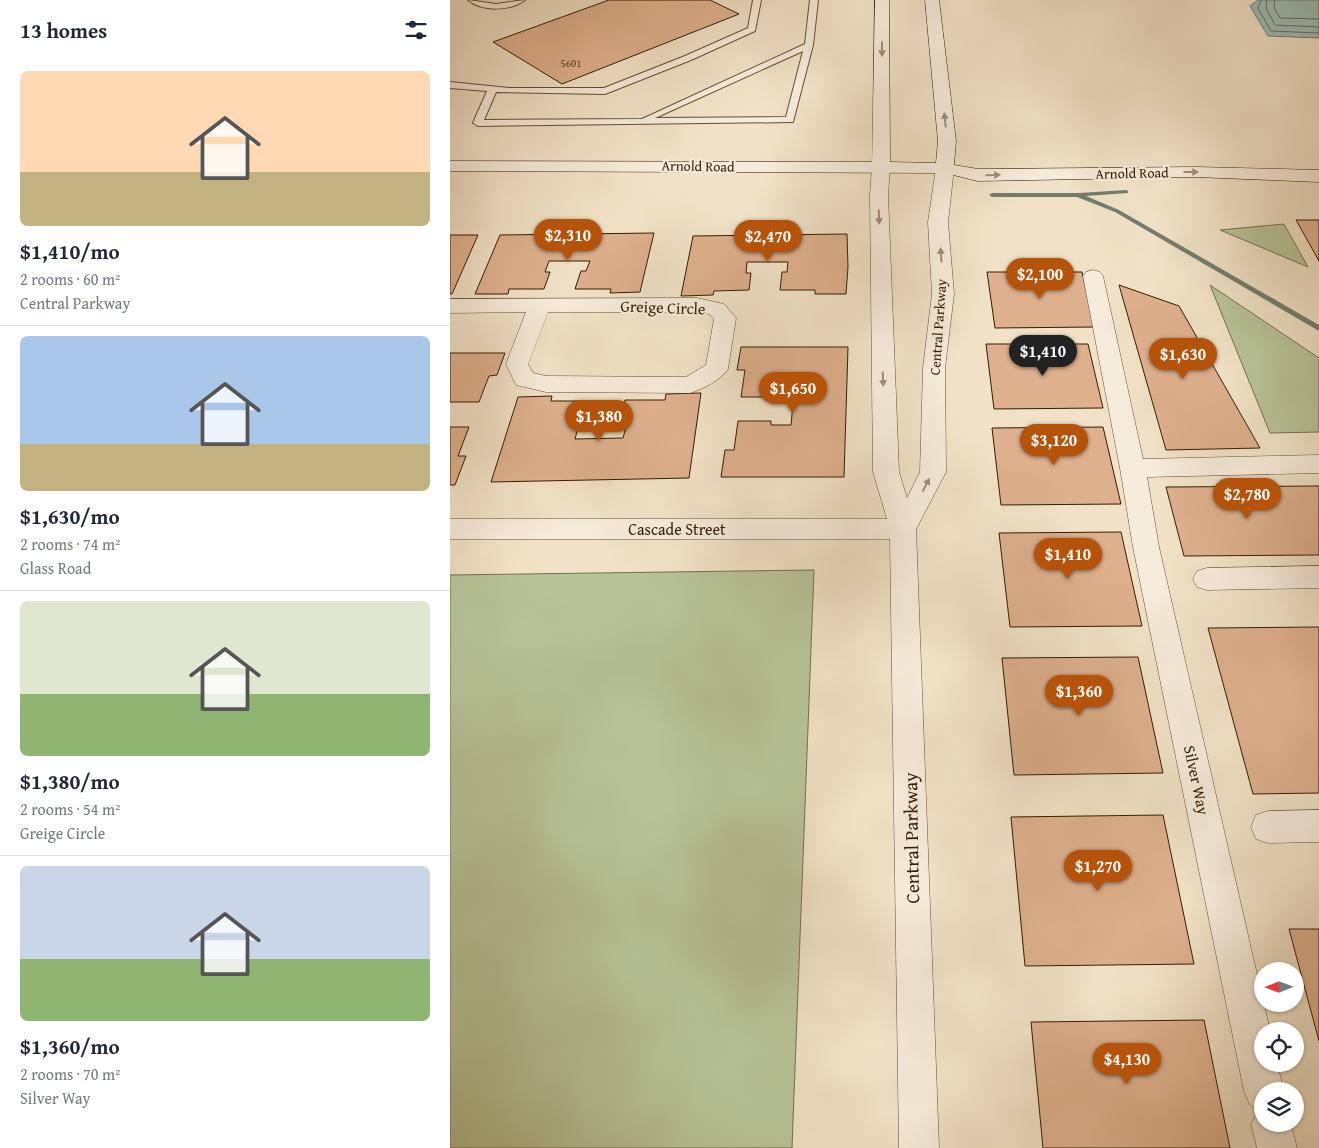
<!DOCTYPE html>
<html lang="en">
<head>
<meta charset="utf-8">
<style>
	:root { --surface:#fff; --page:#f6f6f7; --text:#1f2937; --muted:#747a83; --line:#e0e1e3; --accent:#b45309 }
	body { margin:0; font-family:"Gentium Book Plus",serif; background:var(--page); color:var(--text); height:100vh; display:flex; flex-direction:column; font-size:19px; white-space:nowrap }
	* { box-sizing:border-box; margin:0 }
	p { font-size:16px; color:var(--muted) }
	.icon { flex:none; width:28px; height:28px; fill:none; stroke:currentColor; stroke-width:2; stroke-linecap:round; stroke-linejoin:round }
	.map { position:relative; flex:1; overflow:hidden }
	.sheet { display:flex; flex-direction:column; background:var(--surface); width:450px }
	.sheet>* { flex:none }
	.needle { width:32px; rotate:269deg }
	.buttons { position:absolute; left:804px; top:962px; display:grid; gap:10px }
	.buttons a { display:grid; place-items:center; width:50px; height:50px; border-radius:50%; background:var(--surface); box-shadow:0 1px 4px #0004; font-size:25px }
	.price { position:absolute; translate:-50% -42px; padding:0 11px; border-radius:18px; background:var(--accent); color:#fff; font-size:16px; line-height:32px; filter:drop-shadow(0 1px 2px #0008) }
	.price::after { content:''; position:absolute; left:50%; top:30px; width:15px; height:11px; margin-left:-8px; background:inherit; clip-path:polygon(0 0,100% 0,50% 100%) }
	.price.on { background:#222; color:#fff }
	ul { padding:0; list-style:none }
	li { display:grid; align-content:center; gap:10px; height:265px; padding:0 20px }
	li+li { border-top:1px solid var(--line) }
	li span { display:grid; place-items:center; height:155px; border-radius:8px; color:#555 }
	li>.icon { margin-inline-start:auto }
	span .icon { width:90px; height:90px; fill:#fffc; stroke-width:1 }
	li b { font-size:21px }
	h2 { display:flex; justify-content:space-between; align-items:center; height:60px; padding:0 20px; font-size:21px }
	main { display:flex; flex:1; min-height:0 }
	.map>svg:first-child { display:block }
</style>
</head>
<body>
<main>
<section class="sheet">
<h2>13 homes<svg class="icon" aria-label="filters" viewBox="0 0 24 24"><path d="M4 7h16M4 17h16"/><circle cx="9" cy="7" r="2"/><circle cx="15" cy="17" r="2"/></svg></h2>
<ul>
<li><span style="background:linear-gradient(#ffd9b3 65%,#c2b280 0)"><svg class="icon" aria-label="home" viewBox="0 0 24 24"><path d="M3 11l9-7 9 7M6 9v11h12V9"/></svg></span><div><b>$1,410/mo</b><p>2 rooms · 60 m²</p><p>Central Parkway</p></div></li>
<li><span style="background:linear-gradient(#a9c7e8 70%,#c2b280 0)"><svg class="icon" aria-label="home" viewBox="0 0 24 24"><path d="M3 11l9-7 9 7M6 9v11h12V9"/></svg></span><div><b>$1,630/mo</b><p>2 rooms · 74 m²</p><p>Glass Road</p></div></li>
<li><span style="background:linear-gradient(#dfe7d0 60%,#8fb573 0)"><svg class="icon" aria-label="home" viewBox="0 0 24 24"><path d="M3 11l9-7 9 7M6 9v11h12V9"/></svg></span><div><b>$1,380/mo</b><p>2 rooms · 54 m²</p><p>Greige Circle</p></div></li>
<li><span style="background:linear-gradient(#c9d6e8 60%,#8fb573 0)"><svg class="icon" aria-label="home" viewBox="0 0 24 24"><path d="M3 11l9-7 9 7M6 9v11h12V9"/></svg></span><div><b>$1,360/mo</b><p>2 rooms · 70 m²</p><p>Silver Way</p></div></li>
</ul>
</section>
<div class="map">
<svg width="869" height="1148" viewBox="0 0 869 1148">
	<rect width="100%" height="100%" fill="#f1e2c7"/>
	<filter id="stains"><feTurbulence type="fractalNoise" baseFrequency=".004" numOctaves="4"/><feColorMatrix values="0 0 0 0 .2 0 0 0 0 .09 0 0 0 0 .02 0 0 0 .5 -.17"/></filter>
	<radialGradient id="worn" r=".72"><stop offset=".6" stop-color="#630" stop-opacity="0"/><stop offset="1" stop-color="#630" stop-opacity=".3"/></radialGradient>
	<path fill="#b7c498" stroke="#76704c" d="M834 224 858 267 770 230Z
		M760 285 869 358V432L820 433Z
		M364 570 342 1148H0V575Z"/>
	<path fill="#9bbdb9" stroke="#727d6f" d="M808 0H869V38L818 36 800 6Z"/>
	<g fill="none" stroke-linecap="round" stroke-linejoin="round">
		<path stroke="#686c5c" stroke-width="1" d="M811 0 808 8 821 31 869 33
			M817 0 816 8 825 25 869 27
			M825 0 824 8 830 18 869 19"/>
		<path fill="#727d6f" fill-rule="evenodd" d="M676 190 678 191V193L636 196 669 210 869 325V331L665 212 627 197H542L539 195 542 193H629Z"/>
	</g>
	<path fill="#deb08d" stroke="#351c00" d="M159 0H260L289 14 112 84 43 42Z
		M846 220H869V261Z
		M204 233 190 292 160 293 161 289H125L131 271H136L140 261H99L95 272H100L94 289H59L58 294H25L50 235Z
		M397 234 398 267 396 294H365V290H330L332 272H337L338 262H297L296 273H301L299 290 264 291 263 295 231 296 243 236Z
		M0 235H28L2 294H0Z
		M537 272H632L645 327 545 328Z
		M669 285 729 306 810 448 716 450Z
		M536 344H638L653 408 544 409Z
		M291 347H398L394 477H271L275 450H284L288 421H321V425H341L344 393H323V397H291L295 370H287Z
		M0 353H55L47 375 39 376 29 402H0Z
		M251 393 239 478 41 482 68 397 102 396 101 401H141L135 424H129L125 439 173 438 177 423H171L175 400H215L216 394Z
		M0 427H19L8 456H16L5 485H0Z
		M653 427 671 504 551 505 542 428Z
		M869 486V555L734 556 716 487Z
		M671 532 692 626 560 627 549 533Z
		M869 627V793L803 794 758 628Z
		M688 657 713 773 564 775 552 658Z
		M713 815 744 964 575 966 561 817Z
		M839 929H869V1041Z
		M754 1020 780 1148H593L581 1022Z"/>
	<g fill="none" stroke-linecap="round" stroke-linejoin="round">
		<g stroke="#644e32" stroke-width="2">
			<path id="lane" d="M18 0 46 4 75 0C61 11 32 12 18 0Z
				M303 0H311L305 31 241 60 155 94 46 92 34 120 192 119 355 44 360 0H368L363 45 343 122 28 126 23 123 37 91 0 88V82L59 88H154L235 56 298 28ZM353 51 336 117 205 118Z"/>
		</g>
		<g stroke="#644e32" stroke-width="1">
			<path id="street" d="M431 163 437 164 440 168 438 195 449 472 457 498 470 472 473 368 482 294 478 222 486 168 489 164H501L504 168 498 222 504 294 495 368 496 472 466 529 489 1148H449L440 539H0V519H437L423 472 420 195 422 168 425 164Z
				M643 270 650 272 653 276 693 459 869 455V473L697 477 709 547 820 1031H812V1064H827L834 1091H812V1124H841L847 1148H807L801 1124 809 1109 800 1105 794 1091 683 547 670 468 633 276 636 272Z
				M247 298 274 304 286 318 278 369C271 380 253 389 240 393L96 392 66 385 56 364 76 312 0 313V299ZM98 312H247L259 314 264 319 256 365 236 377 96 376 83 373 78 364Z
				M869 566V588L757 590 747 587 743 579 747 571 757 568Z
				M869 810V842L818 843 806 839 801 827 806 815 818 811Z"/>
		</g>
		<g stroke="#351c00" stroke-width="1">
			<path id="secondary" d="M425 0H439L440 162 486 163 488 141 475 0H489L506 141 504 165 528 169 746 167 869 170V182L746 177 528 181 495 173 0 171V161L422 162Z"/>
		</g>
		<use href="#lane" fill="#f6ecdb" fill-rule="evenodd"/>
		<use href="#street" fill="#f6ecdb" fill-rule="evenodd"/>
		<use href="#secondary" fill="#f6ecdb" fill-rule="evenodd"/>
	</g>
	<defs><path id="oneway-solid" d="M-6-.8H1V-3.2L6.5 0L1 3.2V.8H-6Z" transform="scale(1.25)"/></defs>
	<g fill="#9f8e78">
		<use href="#oneway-solid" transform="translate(432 49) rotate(90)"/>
		<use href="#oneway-solid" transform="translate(495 120) rotate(-96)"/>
		<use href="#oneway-solid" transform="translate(741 172)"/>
		<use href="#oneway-solid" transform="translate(543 175) rotate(-1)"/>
		<use href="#oneway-solid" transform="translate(429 217) rotate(88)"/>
		<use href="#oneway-solid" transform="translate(491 255) rotate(-94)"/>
		<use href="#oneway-solid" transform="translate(433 379) rotate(88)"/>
		<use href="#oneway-solid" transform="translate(476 485) rotate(-62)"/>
	</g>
	<g text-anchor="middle" stroke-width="4.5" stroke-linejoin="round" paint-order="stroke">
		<g font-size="11" fill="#5f4123">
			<text x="121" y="67">5601</text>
		</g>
		<g font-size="14" fill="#351c00" stroke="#f6ecdb">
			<text transform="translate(248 166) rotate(1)" y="5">Arnold Road</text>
			<text transform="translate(682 173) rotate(-1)" y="5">Arnold Road</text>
			<text transform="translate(488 327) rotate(-86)" y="5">Central Parkway</text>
		</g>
		<g font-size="16" fill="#351c00" stroke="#f6ecdb">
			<text transform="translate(213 307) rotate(2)" y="6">Greige Circle</text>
			<text x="227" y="535">Cascade Street</text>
			<text transform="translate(747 780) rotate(78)" y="6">Silver Way</text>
		</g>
		<g font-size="19" fill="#351c00" stroke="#f6ecdb">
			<text transform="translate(461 838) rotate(-91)" y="7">Central Parkway</text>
		</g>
	</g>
	<rect width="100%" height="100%" filter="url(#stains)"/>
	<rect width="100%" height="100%" fill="url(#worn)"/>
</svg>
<div class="buttons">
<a><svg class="needle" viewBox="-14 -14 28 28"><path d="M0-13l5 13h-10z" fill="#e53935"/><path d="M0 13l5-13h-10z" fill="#747a83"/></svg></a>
<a><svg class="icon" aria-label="locate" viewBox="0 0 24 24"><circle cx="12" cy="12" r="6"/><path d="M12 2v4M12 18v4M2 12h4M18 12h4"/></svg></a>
<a><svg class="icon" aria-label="layers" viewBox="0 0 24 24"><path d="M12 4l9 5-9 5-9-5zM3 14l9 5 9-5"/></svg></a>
</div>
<b class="price" style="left:118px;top:261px">$2,310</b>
<b class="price" style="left:318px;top:262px">$2,470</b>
<b class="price" style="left:590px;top:300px">$2,100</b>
<b class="price on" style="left:593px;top:377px">$1,410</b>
<b class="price" style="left:733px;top:380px">$1,630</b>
<b class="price" style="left:343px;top:414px">$1,650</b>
<b class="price" style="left:149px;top:442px">$1,380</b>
<b class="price" style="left:604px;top:466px">$3,120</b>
<b class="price" style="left:797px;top:520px">$2,780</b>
<b class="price" style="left:618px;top:580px">$1,410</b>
<b class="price" style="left:629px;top:717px">$1,360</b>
<b class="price" style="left:648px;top:892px">$1,270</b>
<b class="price" style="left:677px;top:1085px">$4,130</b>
</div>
</main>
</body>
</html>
